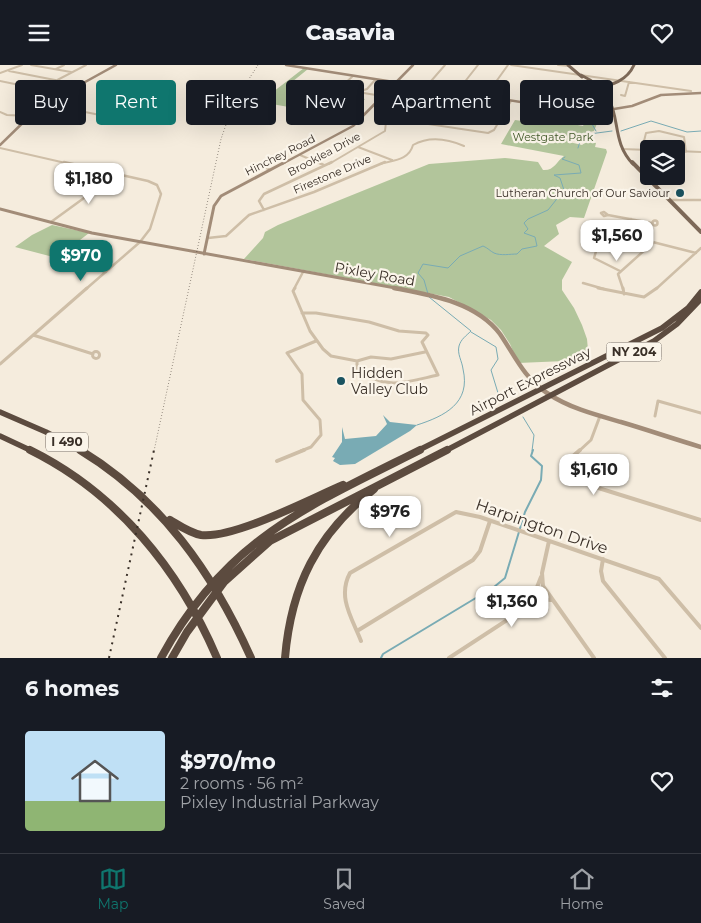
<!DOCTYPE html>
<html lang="en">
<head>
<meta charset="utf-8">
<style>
	:root { --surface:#171b24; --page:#20242c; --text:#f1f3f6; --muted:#9ea1a6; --line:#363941; --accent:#0f766e }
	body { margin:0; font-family:Montserrat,sans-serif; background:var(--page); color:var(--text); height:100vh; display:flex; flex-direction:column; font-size:19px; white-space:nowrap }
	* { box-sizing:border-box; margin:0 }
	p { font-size:16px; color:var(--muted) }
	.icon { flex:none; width:28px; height:28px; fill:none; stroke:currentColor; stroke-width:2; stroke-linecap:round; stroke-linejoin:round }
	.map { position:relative; height:593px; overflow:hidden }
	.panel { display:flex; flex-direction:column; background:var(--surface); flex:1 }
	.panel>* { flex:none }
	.banner { position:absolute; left:15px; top:15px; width:671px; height:45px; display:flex; gap:10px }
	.buttons { position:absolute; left:640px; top:75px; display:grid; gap:10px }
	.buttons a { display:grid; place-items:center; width:45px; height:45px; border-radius:5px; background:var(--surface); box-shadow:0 5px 20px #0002; font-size:25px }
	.price { position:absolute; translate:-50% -42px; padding:0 11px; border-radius:10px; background:#fff; color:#222; font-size:16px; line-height:32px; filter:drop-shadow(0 1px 2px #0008) }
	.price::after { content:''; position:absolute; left:50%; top:30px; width:15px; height:11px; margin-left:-8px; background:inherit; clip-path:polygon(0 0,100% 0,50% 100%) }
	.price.current { background:var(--accent); color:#fff }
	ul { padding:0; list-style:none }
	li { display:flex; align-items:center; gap:15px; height:125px; padding:0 25px }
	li+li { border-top:1px solid var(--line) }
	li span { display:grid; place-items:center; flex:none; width:140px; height:100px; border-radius:5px; color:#555 }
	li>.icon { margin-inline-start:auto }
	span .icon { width:60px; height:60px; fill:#fffc; stroke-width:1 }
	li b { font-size:21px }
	h2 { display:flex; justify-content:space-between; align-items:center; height:60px; padding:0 25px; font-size:21px }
	.tag { padding:0 18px; border-radius:5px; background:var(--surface); box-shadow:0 5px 20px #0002; font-size:18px; line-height:45px }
	.tag.current { background:var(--accent); color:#fff }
	header { display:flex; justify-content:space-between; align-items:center; height:65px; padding:0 25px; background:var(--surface); font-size:22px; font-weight:800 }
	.tab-bar { display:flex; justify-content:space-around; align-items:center; height:70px; border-top:1px solid var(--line); background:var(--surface); font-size:14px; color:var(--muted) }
	.tab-bar a { display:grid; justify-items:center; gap:2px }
	.tab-bar .current { color:var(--accent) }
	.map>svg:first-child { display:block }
</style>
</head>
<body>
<header><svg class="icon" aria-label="menu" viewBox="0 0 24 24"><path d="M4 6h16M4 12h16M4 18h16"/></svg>Casavia<svg class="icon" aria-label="heart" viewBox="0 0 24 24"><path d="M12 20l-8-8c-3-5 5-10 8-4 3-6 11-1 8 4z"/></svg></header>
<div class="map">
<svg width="701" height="593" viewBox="0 0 701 593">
	<rect width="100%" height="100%" fill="#f5ecdd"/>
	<path fill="#b2c59b" d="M304 3 308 4 287 21 365 34 357 43 352 42 344 50 358 54 260 37Z
		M589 49 600 51 594 66 581 69 569 77 582 80 586 77 596 78 595 82 606 84 607 87 584 153 570 152 556 160 559 169 544 181 572 197 562 215V225L574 243 582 260 587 274 588 285 578 293 565 296 518 298 510 279 501 265 491 255 449 232 244 194 263 173 265 167 278 160 429 99 505 93 538 97 543 105C554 106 556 97 564 91L501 79 515 55 543 59 545 54 583 61Z
		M52 160 89 168 57 193 15 182 32 170Z"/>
	<path fill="#79abb4" d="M383 350 390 357 417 360 410 366 355 399 340 400 333 396 335 393 332 392 342 377V362L345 374 376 371 387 359Z"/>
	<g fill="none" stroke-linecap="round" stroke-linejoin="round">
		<path stroke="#79abb4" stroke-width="1" d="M592 59 596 66
			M621 66 651 56 687 67 701 66
			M578 83 582 70 612 66
			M428 229 424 215 418 208 423 199 448 203 460 191 483 181C488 183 490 186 494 188 501 191 510 189 517 189L522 184 537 181 535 172 524 168 528 164 524 158 528 154 548 145 564 125 560 113 554 110 581 108 579 100 562 94 565 92
			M471 267 496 282 498 294 491 305 498 328 504 334
			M523 352 534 370 532 386
			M417 360C445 351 471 338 463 304 462 296 457 289 459 281 461 274 466 271 471 266L429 232"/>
		<path stroke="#79abb4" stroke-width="2" d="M381 593 383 589 494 522 505 513 525 447 541 415 542 401 531 391 533 385"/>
		<path stroke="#cebea7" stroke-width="2" d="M31 0 71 7
			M511 0 691 26
			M558 0 569 1
			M56 4 64 0
			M9 6 55 15
			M0 8 22 0
			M0 16 63 29
			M327 22 382 31
			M343 23V20L353 11
			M425 23 445 0
			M40 24 86 0
			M440 25 415 57 488 68 494 65 511 36
			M361 26 367 24 375 15
			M456 28 478 0
			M621 30 625 31 629 17
			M485 32 508 0
			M433 35 505 47
			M45 39 105 51
			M425 45 499 58
			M0 47 7 50 29 51
			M109 50 113 52 104 53 105 51Z
			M358 82 392 95
			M0 83 70 99
			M622 84 649 85
			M645 85 643 80 646 68 659 66 684 72 686 87
			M676 86 701 87
			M300 90 321 99
			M329 99 385 66 386 57 418 22
			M380 99C394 95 409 95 413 80 429 71 448 74 464 81"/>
		<path stroke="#cebea7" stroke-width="2.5" d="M64 97 148 116 157 120 161 129 150 164 140 177 86 224
			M318 97 324 100
			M259 99 270 105
			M670 135H701
			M264 145 259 136 264 129 332 97
			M604 147 608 150 604 151 601 148Z
			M608 150 651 158
			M652.5 158a2.5 2.5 0 1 1 5 0a2.5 2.5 0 1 1-5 0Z
			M51 157 117 109
			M628 172 631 154
			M208 173 226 171 249 150 314 127 385 97
			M65 195 106 207
			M620 206 594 193 601 170 633 172 696 188
			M583 218 604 224
			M294 224 303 207
			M623 224 618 209 647 183 650 176
			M656 224 701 183"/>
		<path stroke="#cebea7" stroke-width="3" d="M295 223 293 226 310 266 323 284 331 291 357 296 371 292 391 294 425 287
			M598 223 644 232 657 223
			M623 223 624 229
			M302 248H316L369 257 399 266 426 268 428 270 422 277 438 310C406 317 385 326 357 304V296
			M33 270 93 289
			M92.5 290a3.5 3.5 0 1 1 7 0a3.5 3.5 0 1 1-7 0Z
			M0 299 87 223
			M655 351 658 336 701 348
			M301 386 311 382 321 370 320 355 303 335 302 309 287 288 316 276
			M579 386 591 375 600 351"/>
		<path stroke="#cebea7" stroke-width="4" d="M580 385 573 391C571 406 580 414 592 421L701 455
			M277 396 304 385
			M549 476 542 508 543 521 594 593
			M603 494 601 506 603 516 665 593
			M533 536 541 534 551 535
			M357 566 473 495 480 486 490 456
			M361 576C352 553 337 532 350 508L456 447 480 452 659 514 701 563
			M449 593 530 540 541 512"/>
		<path stroke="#a28c78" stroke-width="2.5" d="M286 0 571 45 614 44 632 41 661 30 701 28
			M0 80 38 43 116 0
			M282 99 353 61 413 0"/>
		<path stroke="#a28c78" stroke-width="3" d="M0 144 92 168 401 224
			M204 189 214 141 221 131 285 97"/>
		<path stroke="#a28c78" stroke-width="4.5" d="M394 223C431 230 476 237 500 269 515 291 524 313 547 328 569 343 596 350 621 357 648 365 674 374 701 382"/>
		<path stroke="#7d6958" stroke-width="3" d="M568 0 582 12
			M581 10C631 34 604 69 633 99
			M596 23C612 20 627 16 634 0"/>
		<path stroke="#7d6958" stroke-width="4" d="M632 97 701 167"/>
		<path stroke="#5c4b3f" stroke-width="5.5" d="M0 347 46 367 82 386
			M0 371 32 386
			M417 386 662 263 688 243 701 227
			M445 386 654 276 677 259 701 234"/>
		<path stroke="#5c4b3f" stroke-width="8" d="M30 385C117 428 179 504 217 593
			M80 385C161 434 213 508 251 593
			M170 455C180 461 190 468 201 470 234 474 310 434 343 420
			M161 593C225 475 306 442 420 385
			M172 593 187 567 224 517 270 476 447 385
			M285 593C291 521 317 469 374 424"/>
		<path stroke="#3a3028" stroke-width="1" stroke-dasharray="0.5 2.5" stroke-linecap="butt" d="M154 386 221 74 234 37 258 0"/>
		<path stroke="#3a3028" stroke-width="2" stroke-dasharray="2 5" stroke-linecap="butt" d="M109 593 154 385"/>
	</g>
	<g fill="#1a5360" stroke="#fbf5ea" stroke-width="2">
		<circle cx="680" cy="128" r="5"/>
		<circle cx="341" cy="316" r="5"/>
	</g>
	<g text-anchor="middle" stroke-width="4.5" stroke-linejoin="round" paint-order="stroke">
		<g font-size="11" fill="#435b2a" stroke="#fbf5ea">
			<text x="553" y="76">Westgate Park</text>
		</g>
		<g font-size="11" fill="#3a3028" stroke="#fbf5ea">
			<text transform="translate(324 89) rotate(-28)" y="4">Brooklea Drive</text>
			<text transform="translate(280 90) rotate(-27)" y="4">Hinchey Road</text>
			<text transform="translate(332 109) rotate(-23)" y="4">Firestone Drive</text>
		</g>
		<g font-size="11" fill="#3a3028" stroke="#fbf5ea" text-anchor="end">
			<text x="670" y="132">Lutheran Church of Our Saviour</text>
		</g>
		<g fill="#fbf5ea" stroke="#746b62" stroke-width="1">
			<rect x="606.5" y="277.5" width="55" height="19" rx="4"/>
			<rect x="46" y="367.5" width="42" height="19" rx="4"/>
		</g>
		<g font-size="12" font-weight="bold" fill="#3a3028">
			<text x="634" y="291">NY 204</text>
			<text x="67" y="381">I 490</text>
		</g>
		<g font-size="14" fill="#3a3028" stroke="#fbf5ea">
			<text transform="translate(375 209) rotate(10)" y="5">Pixley Road</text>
			<text transform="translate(530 316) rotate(-27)" y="5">Airport Expressway</text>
		</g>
		<g font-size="14" fill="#3a3028" stroke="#fbf5ea" text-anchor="start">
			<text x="351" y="313">Hidden<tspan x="351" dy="16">Valley Club</tspan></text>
		</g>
		<g font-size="16" fill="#3a3028" stroke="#fbf5ea">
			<text transform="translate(542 461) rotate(19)" y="6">Harpington Drive</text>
		</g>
	</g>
</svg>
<div class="buttons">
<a><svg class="icon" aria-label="layers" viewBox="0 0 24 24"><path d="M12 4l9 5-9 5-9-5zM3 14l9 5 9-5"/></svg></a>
</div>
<b class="price" style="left:89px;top:140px">$1,180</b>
<b class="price" style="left:617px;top:197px">$1,560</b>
<b class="price current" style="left:81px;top:217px">$970</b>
<b class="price" style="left:594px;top:431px">$1,610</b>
<b class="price" style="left:390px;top:473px">$976</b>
<b class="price" style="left:512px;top:563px">$1,360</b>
<div class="banner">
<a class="tag">Buy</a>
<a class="tag current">Rent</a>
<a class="tag">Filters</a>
<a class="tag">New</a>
<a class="tag">Apartment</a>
<a class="tag">House</a>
</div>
</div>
<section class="panel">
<h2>6 homes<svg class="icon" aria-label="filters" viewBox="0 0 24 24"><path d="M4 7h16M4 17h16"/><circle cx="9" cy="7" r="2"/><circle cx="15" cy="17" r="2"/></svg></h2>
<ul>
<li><span style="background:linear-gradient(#bfe0f5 70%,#8fb573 0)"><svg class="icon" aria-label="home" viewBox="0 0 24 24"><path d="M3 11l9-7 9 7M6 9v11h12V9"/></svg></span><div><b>$970/mo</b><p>2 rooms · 56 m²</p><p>Pixley Industrial Parkway</p></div><svg class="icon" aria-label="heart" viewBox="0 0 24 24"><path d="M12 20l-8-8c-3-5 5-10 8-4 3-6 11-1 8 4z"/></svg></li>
</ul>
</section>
<nav class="tab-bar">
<a class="current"><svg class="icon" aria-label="map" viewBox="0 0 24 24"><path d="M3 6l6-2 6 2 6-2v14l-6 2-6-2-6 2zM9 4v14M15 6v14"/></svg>Map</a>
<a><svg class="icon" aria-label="saved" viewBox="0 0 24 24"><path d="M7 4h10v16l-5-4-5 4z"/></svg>Saved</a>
<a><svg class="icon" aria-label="home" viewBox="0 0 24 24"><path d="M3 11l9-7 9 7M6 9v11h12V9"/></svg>Home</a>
</nav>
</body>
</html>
